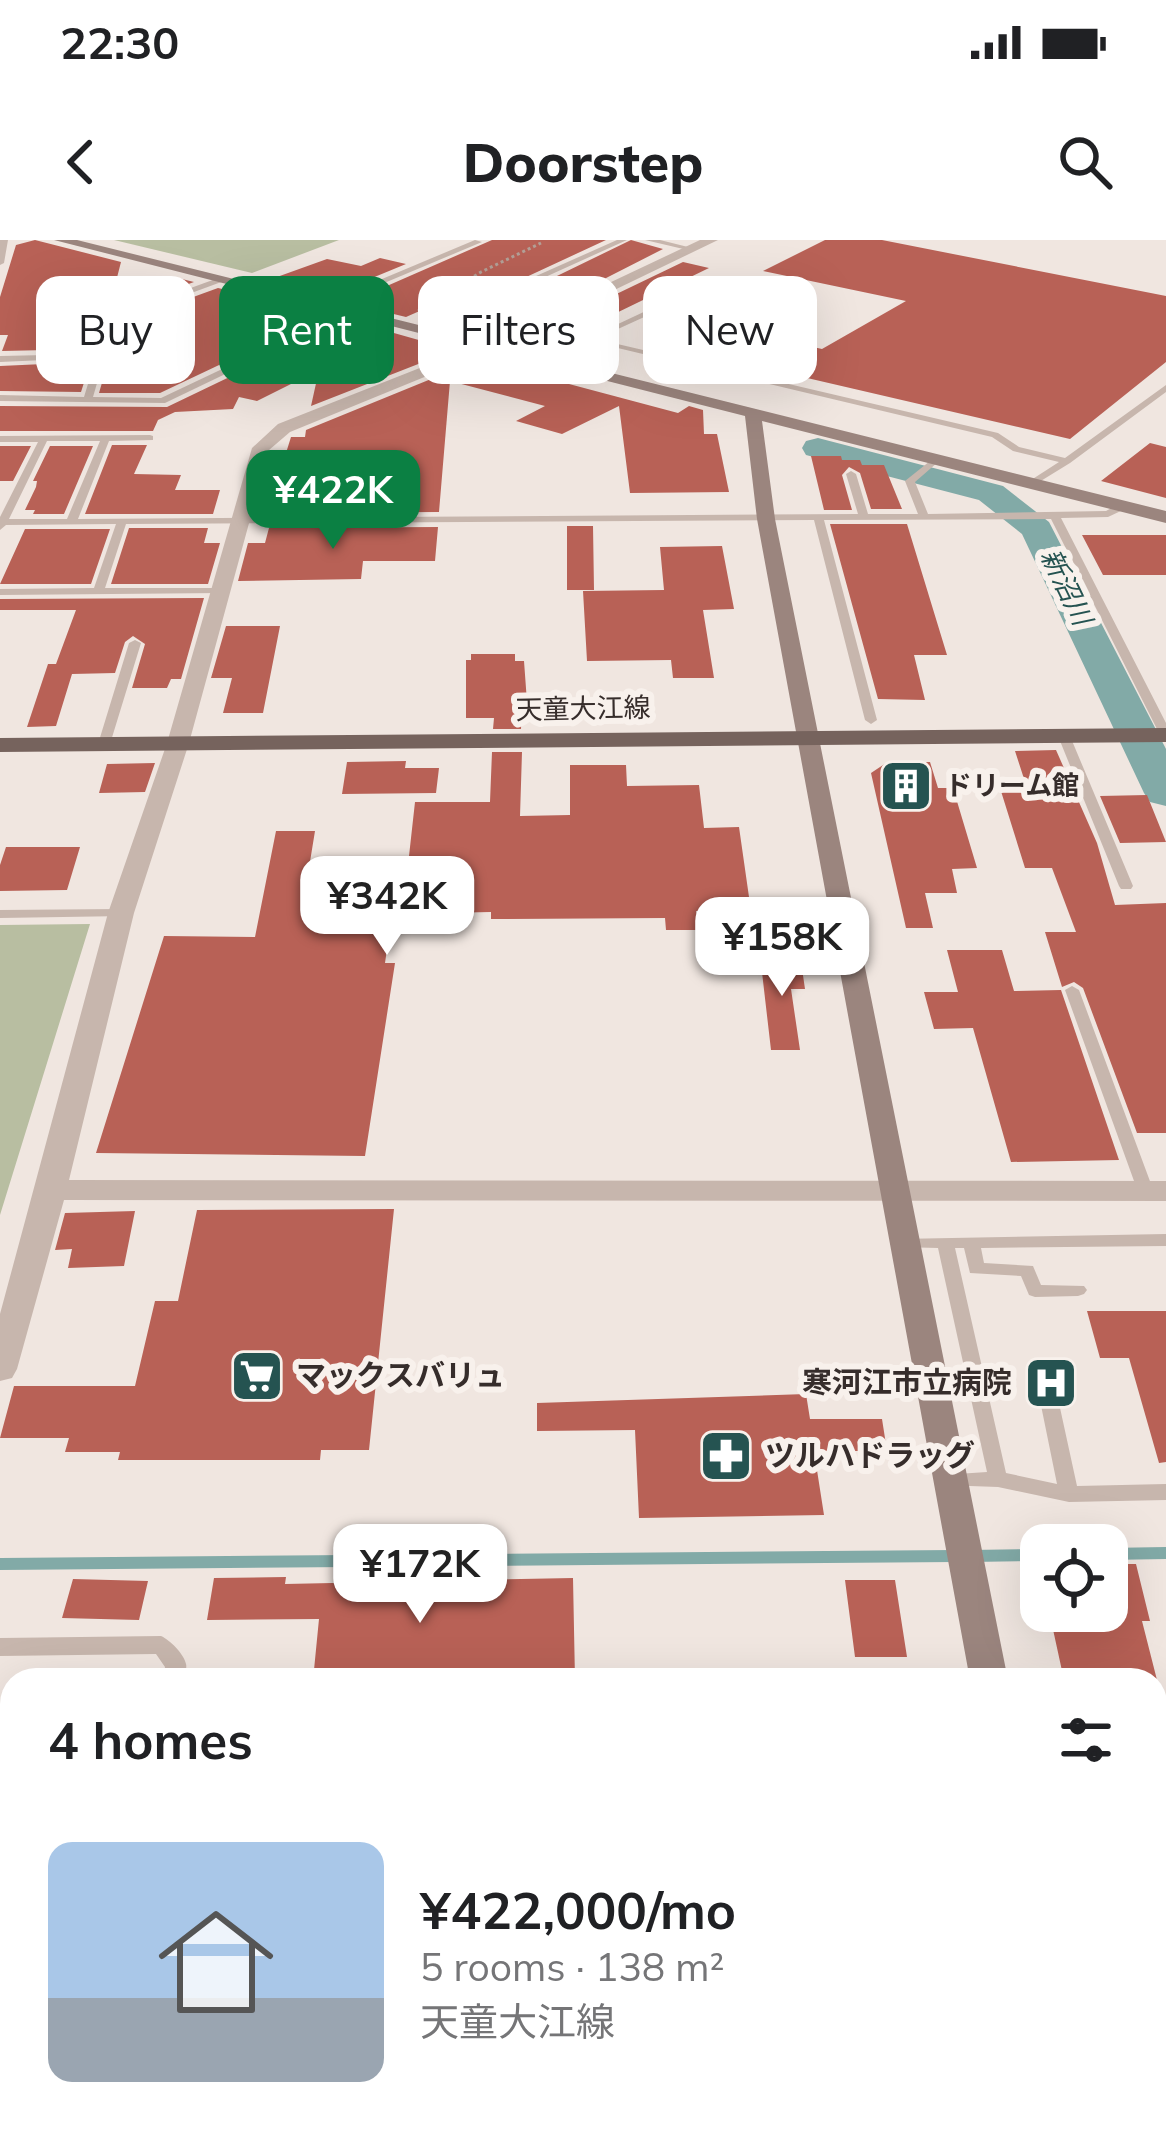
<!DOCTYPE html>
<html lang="en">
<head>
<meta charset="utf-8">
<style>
	:root { --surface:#fff; --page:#f2f2f2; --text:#202124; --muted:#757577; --accent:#0b8043 }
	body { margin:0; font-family:Mulish,"Noto Sans JP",sans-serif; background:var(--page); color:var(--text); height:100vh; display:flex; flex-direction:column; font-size:45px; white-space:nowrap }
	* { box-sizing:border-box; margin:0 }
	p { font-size:39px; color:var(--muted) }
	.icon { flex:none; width:66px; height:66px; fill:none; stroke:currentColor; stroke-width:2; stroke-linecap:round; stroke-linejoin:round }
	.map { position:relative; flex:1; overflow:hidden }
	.panel { position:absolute; left:0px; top:1428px; width:1167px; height:471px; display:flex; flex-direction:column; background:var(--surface); border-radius:36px 36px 0 0; box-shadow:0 12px 48px #0002 }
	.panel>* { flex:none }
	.hud { position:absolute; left:36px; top:36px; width:1095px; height:108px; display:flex; gap:24px }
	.controls { position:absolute; left:1020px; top:1284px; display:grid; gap:24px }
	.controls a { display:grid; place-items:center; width:108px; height:108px; border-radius:24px; background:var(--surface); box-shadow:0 12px 48px #0002; font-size:60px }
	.price { position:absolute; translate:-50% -102px; padding:0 27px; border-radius:24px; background:#fff; color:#222; font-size:39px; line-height:78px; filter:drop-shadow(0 3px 6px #0008) }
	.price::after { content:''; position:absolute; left:50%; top:72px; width:36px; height:27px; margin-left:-18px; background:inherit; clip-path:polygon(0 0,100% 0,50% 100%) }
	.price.current { background:var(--accent); color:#fff }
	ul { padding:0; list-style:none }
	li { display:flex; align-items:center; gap:36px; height:300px; padding:0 48px }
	li span { display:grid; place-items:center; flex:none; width:336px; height:240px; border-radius:24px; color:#555 }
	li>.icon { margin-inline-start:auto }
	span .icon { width:144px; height:144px; fill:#fffc; stroke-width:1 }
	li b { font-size:51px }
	h2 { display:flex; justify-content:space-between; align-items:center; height:144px; padding:0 48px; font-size:51px }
	.pill { padding:0 42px; border-radius:24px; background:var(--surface); box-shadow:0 12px 48px #0002; font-size:42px; line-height:108px }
	.pill.current { background:var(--accent); color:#fff }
	.status { display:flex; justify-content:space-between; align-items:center; height:84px; padding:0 60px; background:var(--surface); direction:ltr }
	.status svg { height:33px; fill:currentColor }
	header { display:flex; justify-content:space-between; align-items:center; height:156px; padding:0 48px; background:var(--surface); font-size:54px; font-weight:800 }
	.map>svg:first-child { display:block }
</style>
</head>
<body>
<div class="status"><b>22:30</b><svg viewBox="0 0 49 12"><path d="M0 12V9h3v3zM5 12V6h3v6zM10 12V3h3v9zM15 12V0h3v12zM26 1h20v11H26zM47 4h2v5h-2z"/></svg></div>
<header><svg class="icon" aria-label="back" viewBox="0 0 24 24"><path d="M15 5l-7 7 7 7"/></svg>Doorstep<svg class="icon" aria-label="search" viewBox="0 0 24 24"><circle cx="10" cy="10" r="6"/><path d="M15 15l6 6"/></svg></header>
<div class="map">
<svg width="1166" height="1897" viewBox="0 0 1166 1897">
	<rect width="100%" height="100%" fill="#f0e6e0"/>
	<path fill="#b8bea1" d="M114 0H339L252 33Z
		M90 684 0 975V685Z"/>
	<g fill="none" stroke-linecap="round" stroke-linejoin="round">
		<path stroke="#82aaa7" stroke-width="9" d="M1107 1314 1166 1313"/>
		<path stroke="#82aaa7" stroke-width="12" d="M1107 1314 1166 1313
			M971 1316 1041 1315
			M0 1324 955 1316"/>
		<path fill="#82aaa7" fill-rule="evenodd" d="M818 198 1003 246 1049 282 1166 509V566L1150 562 1144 553 1022 294 979 260 806 215 802 208 806 201Z"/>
	</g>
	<path fill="#b86156" d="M35 0 121 22 111 61 178 38 194 42 106 74 81 152 0 151V126L44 124 52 119 47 110 2 111 8 95H0V57L16 5Z
		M492 0H606L494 52 497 57 543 69 526 77 447 59 406 77 348 63Z
		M631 0 663 9 561 61 524 52Z
		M825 0H882L1166 56V122L1070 199 686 110 729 88 822 109 906 61 763 31Z
		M380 18 406 24 326 57 263 42 327 19 361 26Z
		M683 22 709 28 606 78 526 107 527 97Z
		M218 48 327 74 160 153H99L119 84Z
		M348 80 454 110 311 166 319 130 257 161 239 157 233 169 175 172 158 180 153 191H0V166L167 167Z
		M485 117 501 122 494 124 678 173 689 166 703 170 704 194H717L729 252 630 253 619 166 562 194 516 181 545 166 450 141 439 272 272 273 278 246 266 247 274 213H286L291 197H305L306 190Z
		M1150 203 1166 207V258L1101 241Z
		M112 205H147L134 234 181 235 175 250H220L213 274H85Z
		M0 206H31L13 241H0Z
		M50 206H93L64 274H33L35 270H25L36 247 37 241H33Z
		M811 216H841L842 220H860L862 225H884L902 269H871L860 233 849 227 842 235 852 270H824Z
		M830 284H907L947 415H914L925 460 878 459Z
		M567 286H593L594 350H567Z
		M438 287 435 321H363L361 339 238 341 248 303H265L269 288Z
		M129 288H208L204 303H220L208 344H111Z
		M25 289H110L91 344H0Z
		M1082 295H1166V335H1103Z
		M722 306 734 369 703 370 714 438H673L671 420 587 421 583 351 664 350 660 307Z
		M204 358 181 439H171L167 448H132L145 404 133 396 125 402 115 433 72 434 56 486 27 487 48 424H56L76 370H0V359Z
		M226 386H280L263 473H223L232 438H211Z
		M471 414H515V421H524L527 462H522L521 489H493L494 478H466V420H471Z
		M1056 510 1097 603 1115 665 1166 663V893H1137L1083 748 1074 742 1062 747 1045 692H1076L1052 628H1025L1000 548H1027L1015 511Z
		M492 512H522L520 576 570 575V525H626L627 546 699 545 704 588 739 587 751 671H696L698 690H666L665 678 491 679V672L392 674 385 723H395L365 916 96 913 164 696 255 697 276 591H315L308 634H407L415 562H490Z
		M406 521 405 528H439L436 553 342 554 347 522Z
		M930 522 938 548H953L977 628 952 629 957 653H925L933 688H906L871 533 886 523Z
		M155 523 145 552 99 553 107 524Z
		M1147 555 1166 602 1120 603 1100 556Z
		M6 607H80L67 650 0 651V625Z
		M947 710H1002L1014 751 1061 750 1119 920 1011 922 973 788 934 789 924 752H958Z
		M760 715H800L805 749H791L800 810H771Z
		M394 969 369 1210H321L320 1220H118L120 1212H65L69 1198H0L14 1146H135L155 1061H178L197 970Z
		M135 971 124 1026 68 1028 72 1009 55 1010 65 973Z
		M1087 1071H1166V1222L1159 1223 1129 1118H1100Z
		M806 1154 810 1179H882L887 1211H814L824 1275 639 1278 635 1190 537 1191V1163Z
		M1107 1324H1136L1150 1381H1142L1157 1440H1064L1049 1371H1107Z
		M286 1337 285 1344 573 1338 575 1440H313L319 1379 207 1380 214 1338Z
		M73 1339 148 1341 139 1380 62 1378Z
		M845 1340H895L907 1417H855Z"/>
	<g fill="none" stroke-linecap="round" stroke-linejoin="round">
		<path stroke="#b3a097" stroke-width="3" stroke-dasharray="3 3" stroke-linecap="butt" d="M418 71 481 32 541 3"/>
		<path fill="#c7b6ad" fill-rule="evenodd" d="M0 0H8L4 23 0 25Z
			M475 0 482 2 327 67 320 65Z
			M617 0H627L510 53 567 67V71L498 53Z
			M645 0H660L696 9 692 11Z
			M221 37 224 41 115 81 93 157 161 158 347 70 354 72 165 163 0 161V155L84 157 108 78Z
			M650 69 653 73 596 99 998 193 1019 207 1065 218 1166 145V152L1070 223 1031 247 1026 244 1028 242 1059 222 1013 211 992 197 584 100Z
			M47 115V119L44 120 0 122V116Z
			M150 195 153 196V200L109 201 78 279 858 274 846 234 851 231 856 234 868 274H918L905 241 935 217 938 218V222L915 242 928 274 1106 271 1117 265H1125V269L1108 277 1061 278 1166 483V499L1160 495 1051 279 824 280 877 480 871 484 865 480 814 280 126 284 105 348H219L224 351 223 353 0 355V349L94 348 116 284 6 285 0 290V277L38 202H0V196ZM47 201H100L67 279H9Z
			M135 400 141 403 110 504 104 508 100 507 98 504 129 403Z
			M1064 492 1070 496 1133 646 1131 649H1121L1119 646 1058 496Z
			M121 669 128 673 126 676 0 678V670Z
			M1072 746 1079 750 1154 952 1152 956 1146 958 1138 952 1065 750Z
			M1166 994V1006L981 1008 984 1023 1033 1026 1041 1045 1084 1046 1087 1050 1084 1054 1078 1056 1035 1057 1029 1055 1021 1036 970 1033 964 1008H955L1006 1233 1057 1244 1034 1131 1037 1126H1049L1052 1131 1077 1246 1166 1244V1260L1069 1262 998 1247 942 1245 939 1240 942 1235 987 1232 938 1008 899 1007 896 1003 899 999Z
			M161 1396C170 1400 184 1414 186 1424 187 1426 185 1439 185 1440H163L165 1427 156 1414 0 1416V1398Z"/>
		<path fill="#c7b6ad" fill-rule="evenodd" d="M700 0H718L488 111 290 192 269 210 189 503 134 673 69 940 1166 941V961L64 960 17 1129 12 1138 0 1141V1074L108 673 167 503 252 208 278 184 478 105Z
			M1155 1852H1166V1897H1153L1137 1887H1155Z
			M0 1873H12V1887H573L569 1897H0Z"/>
		<path fill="#9b857e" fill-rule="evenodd" d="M54 0H77L1166 271V283L762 181 775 279 1008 1440H970L757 279 745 176Z
			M1050 1887H1096L1098 1897H1052Z"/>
		<path fill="#76635d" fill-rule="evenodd" d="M1166 488V502L0 512V498Z"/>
	</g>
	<defs>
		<g id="building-square" transform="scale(2.7)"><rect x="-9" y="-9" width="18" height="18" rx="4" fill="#255351" stroke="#f8f1ec"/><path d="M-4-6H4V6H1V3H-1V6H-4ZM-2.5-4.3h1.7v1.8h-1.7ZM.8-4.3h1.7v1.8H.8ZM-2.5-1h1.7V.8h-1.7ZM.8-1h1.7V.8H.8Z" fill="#fff"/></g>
		<g id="supermarket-square" transform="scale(2.7)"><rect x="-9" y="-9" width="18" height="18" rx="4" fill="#255351" stroke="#f8f1ec"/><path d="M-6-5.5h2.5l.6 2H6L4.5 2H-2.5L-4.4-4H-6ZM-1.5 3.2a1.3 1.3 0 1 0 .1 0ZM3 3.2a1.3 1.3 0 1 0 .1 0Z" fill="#fff"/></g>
		<g id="hospital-square" transform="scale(2.7)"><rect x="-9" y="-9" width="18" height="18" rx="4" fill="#255351" stroke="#f8f1ec"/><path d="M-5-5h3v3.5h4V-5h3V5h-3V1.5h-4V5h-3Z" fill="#fff"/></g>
		<g id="pharmacy-square" transform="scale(2.7)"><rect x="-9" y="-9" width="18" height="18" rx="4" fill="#255351" stroke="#f8f1ec"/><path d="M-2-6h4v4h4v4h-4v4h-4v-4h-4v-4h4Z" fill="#fff"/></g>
	</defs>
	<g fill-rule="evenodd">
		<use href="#building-square" x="906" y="546"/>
		<use href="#supermarket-square" x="257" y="1136"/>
		<use href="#hospital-square" x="1051" y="1143"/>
		<use href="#pharmacy-square" x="726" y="1216"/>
	</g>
	<g text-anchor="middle" stroke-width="12" stroke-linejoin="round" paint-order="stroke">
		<g font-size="27" font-style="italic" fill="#255351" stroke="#f8f1ec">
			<text transform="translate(1066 347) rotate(64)" y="9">新沼川</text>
		</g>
		<g font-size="27" fill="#362d2b" stroke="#f8f1ec">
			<text transform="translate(583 469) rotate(-1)" y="9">天童大江線</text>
		</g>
		<g font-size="27" font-weight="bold" fill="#362d2b" stroke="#f8f1ec" text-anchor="start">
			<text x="945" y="555">ドリーム館</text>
		</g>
		<g font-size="30" font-weight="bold" fill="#362d2b" stroke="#f8f1ec" text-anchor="start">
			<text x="296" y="1146">マックスバリュ</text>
			<text x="1012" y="1153" text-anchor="end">寒河江市立病院</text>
			<text x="765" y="1226">ツルハドラッグ</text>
		</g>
	</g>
</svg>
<div class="controls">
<a><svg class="icon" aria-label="locate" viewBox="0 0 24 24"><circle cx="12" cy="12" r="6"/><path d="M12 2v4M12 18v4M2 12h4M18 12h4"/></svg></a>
</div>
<b class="price current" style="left:333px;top:312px">¥422K</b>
<b class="price" style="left:387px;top:718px">¥342K</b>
<b class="price" style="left:782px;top:759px">¥158K</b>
<b class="price" style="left:420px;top:1386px">¥172K</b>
<div class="hud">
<a class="pill">Buy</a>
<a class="pill current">Rent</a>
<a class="pill">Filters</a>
<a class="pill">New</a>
</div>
<section class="panel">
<h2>4 homes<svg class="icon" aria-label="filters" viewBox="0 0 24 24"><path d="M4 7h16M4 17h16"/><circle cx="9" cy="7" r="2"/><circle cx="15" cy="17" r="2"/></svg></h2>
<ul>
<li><span style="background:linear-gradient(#a9c7e8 65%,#9aa5b1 0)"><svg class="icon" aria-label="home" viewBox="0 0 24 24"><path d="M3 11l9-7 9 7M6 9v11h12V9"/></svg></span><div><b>¥422,000/mo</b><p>5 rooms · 138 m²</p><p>天童大江線</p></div></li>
</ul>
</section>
</div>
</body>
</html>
